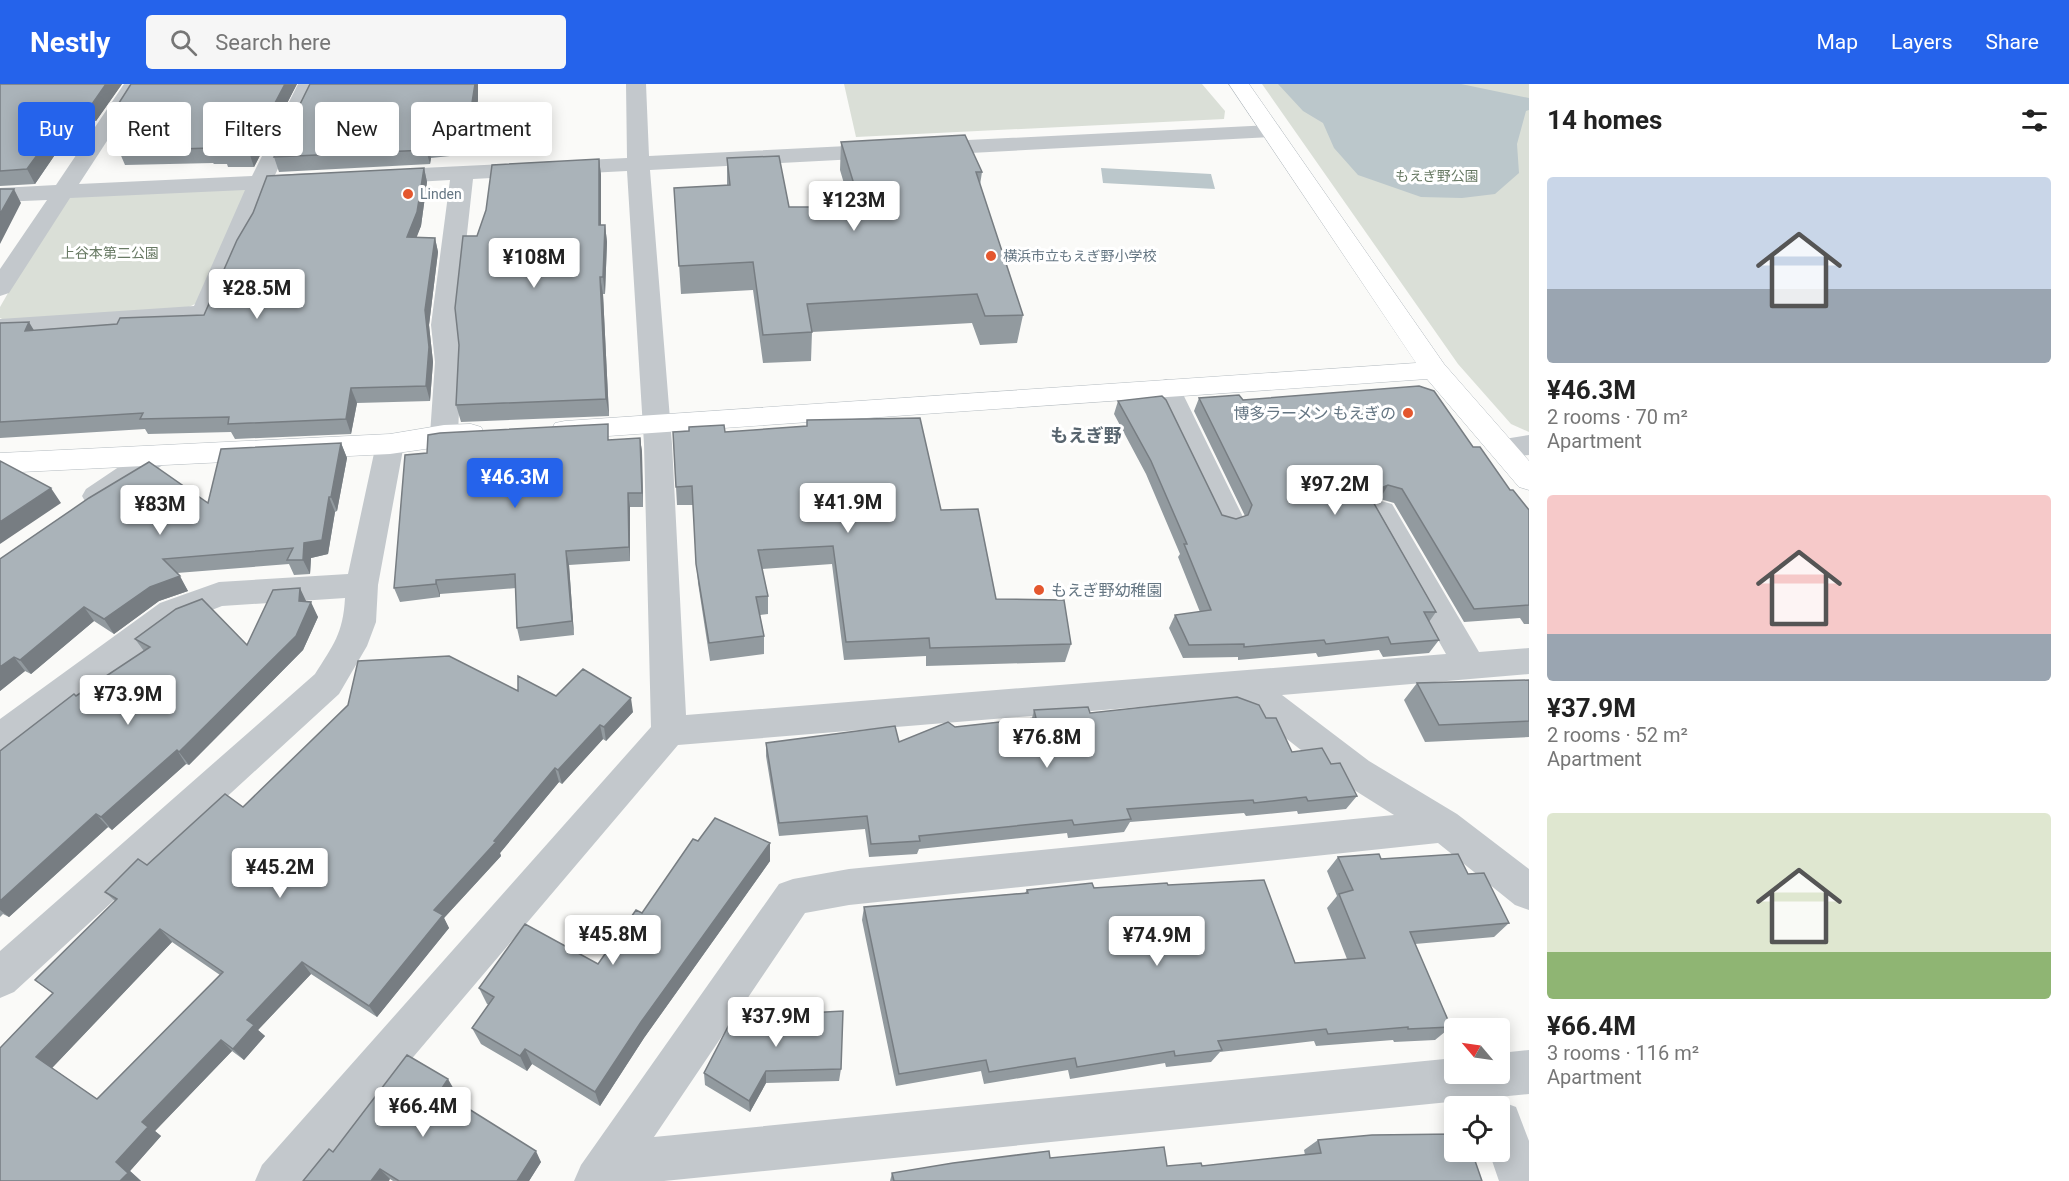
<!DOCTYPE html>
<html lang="en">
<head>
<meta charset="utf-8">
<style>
	:root { --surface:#fff; --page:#f6f6f6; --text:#222; --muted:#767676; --accent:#2563eb }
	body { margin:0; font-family:Roboto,"Noto Sans JP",sans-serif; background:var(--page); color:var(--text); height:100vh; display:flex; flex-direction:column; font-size:22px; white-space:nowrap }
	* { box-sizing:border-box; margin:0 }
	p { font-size:20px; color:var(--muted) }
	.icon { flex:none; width:33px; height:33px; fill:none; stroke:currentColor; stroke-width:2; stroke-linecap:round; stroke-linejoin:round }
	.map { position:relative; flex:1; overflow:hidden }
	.sheet { display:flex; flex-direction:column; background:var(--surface); width:540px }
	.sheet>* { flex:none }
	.top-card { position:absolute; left:18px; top:18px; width:570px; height:54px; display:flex; gap:12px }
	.needle { width:39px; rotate:299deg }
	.controls { position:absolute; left:1444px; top:934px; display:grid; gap:12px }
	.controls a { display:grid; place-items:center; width:66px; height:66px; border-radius:6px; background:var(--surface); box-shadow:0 3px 15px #0003; font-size:30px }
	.price { position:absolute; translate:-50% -51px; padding:0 14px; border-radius:6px; background:#fff; color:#222; font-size:20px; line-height:39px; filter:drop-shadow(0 2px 3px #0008) }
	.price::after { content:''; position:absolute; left:50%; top:36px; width:18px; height:14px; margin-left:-9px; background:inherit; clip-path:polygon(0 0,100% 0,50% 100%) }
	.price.on { background:var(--accent); color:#fff }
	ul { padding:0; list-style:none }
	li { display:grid; align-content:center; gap:12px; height:318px; padding:0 18px }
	li span { display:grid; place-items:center; height:186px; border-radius:6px; color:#555 }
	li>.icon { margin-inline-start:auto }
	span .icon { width:108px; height:108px; fill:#fffc; stroke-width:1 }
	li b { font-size:26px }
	h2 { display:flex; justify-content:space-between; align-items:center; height:72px; padding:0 18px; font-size:26px }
	.pill { padding:0 21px; border-radius:6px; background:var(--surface); box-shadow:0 3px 15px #0003; font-size:21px; line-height:54px }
	.pill.on { background:var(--accent); color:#fff }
	header { display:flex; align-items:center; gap:36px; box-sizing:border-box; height:84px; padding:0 30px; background:var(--accent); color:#fff }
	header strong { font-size:28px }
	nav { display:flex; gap:33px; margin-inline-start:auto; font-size:21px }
	.search { width:420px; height:54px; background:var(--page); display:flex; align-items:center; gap:15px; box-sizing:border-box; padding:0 21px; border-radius:6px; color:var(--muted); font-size:22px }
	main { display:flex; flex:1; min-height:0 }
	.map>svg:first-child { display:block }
</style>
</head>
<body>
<header>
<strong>Nestly</strong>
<div class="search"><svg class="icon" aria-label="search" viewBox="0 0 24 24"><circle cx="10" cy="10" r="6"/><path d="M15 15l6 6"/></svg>Search here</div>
<nav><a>Map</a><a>Layers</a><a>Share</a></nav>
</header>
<main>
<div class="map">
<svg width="1529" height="1097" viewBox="0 0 1529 1097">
	<rect width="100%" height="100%" fill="#fafaf8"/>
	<path fill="#dadfd7" d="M844 0H1202L1225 27 1224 35 856 53Z
		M1262 0H1529V348L1511 340 1458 280Z
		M257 104 201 217 183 226 7 237 0 234V223L66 108Z"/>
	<path fill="#bbc7cb" d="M1278 0H1461L1529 14V26L1526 27 1517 60 1519 89 1495 110 1462 114 1421 113 1358 91 1334 64 1323 39 1303 27Z
		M1101 84 1211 90 1215 105 1103 99Z"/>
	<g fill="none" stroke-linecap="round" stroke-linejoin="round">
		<g stroke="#b3babf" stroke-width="1">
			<path id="secondary" d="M1229 0H1249L1444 280 1529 377V406L1519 403 1427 295 565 355 555 353 551 346 555 339 565 337 1416 279Z
				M471 340 481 343 485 350 481 357 390 370 0 389V369L390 350 444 341Z"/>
		</g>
		<path fill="#c3c8cc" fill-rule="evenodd" d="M124 0H144L79 100 252 92 298 0H318L275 91 310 89 318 91 321 96 318 101 268 105 214 232 186 240 0 251V235L194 222 245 106 70 114 9 209 0 212V185L47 116 0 118V104L56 101Z
			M626 0H646L649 72 1271 41 1279 42 1282 47 1279 52 1271 53 650 86 672 360 686 631 1446 570 1366 428 1370 420 1381 417 1392 420 1479 568 1529 564V590L1282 611 1369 677 1457 730 1529 785V826L1515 821 1438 759 849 821 805 829 654 1053 1455 974V990H1500V969L1529 966V1010L664 1097H574L581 1081 779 800 793 795 849 785 1394 731 1343 699 1236 615 678 661 308 1097H255L262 1081 651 643 644 360 627 87 473 95 457 241 461 278 458 351 454 358 444 361 434 358 430 351 435 278 431 241 450 96 380 100 372 98 369 93 372 88 380 86 627 74Z
			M1166 295 1176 298 1180 304 1244 435 1240 443 1229 446 1218 443 1214 435 1152 304 1156 298Z
			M390 350 400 353 404 360 378 501 376 538 367 562 339 610 14 908 0 914V867L315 590C333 561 343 550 345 514L222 522 184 537 13 664 0 669V635L160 519 219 498 348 490 376 360 380 353Z
			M1529 351V371L1502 374 1492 371 1488 364 1492 357Z
			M157 361 167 364 171 371 167 378 108 419 97 422 86 419 82 412 86 405 147 364Z
			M1500 1017 1516 1023 1529 1057V1097H1499L1489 1068H1500V1023H1485Z"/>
		<use href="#secondary" fill="#fff" fill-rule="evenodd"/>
	</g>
	<path fill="#929a9f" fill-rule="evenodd" d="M0 0H122L96 37H78L35 100 0 102Z
		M131 0H297L254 83H228L227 80H214L213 79 125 81 119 67 136 36H123L117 22Z
		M310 0H478V16L469 70 431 74 430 80 279 88 274 73Z
		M841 58 982 88 980 101 1023 231 1017 259 980 261 972 239 812 248 811 277 763 279 753 206 681 210 674 104 727 102V74L789 123H851L840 86Z
		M599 75 601 91V141H605L607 158 605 210H603L609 332 461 338 456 321 477 152Z
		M424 84 427 98 421 142 416 153 435 154 438 168 429 241 433 278 430 317 357 319 351 350 235 355 231 348 148 350 145 345 0 354V239L34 246 117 240 204 231Z
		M1199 314 1243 316 1473 363 1510 406 1529 426V540H1524L1520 534 1464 538 1394 419 1380 415 1373 417 1436 528 1429 538 1439 556 1429 569 1383 573 1379 566 1318 573 1316 569 1238 576V573L1183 574 1169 544 1175 531 1200 528 1178 473 1180 470 1146 390 1114 330 1118 317 1222 431 1236 435 1245 432 1194 327Z
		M807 336 941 426 996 515 1071 560 1065 578 926 582V572L844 576 832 480 762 485 768 512V530L760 531 764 552V570L710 577 698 499 693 421H677L676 403 725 348 807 342Z
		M640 354 642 368 643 423H630V477L569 481 574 551 520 557 517 544 516 504 440 510V513L400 518 394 504 610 356Z
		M341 359 347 374 337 427 335 428 328 470 311 474 310 490 294 491 289 480 177 489 188 507 159 517 114 550 94 537 31 590 25 587 0 607V475L208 419Z
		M307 518 318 533 303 566 189 681 186 680 112 746 108 743 9 833 3 830 0 833V667L76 612 144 567 135 555 247 561Z
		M1529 596V653L1425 658 1404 616 1417 599Z
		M518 607 556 612 633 628 606 657 603 655 562 700 559 698 500 769 501 772 444 834 449 844 377 933 311 890 258 946 265 952 244 976 232 967 155 1047 161 1052 130 1087 141 1097H0L53 910 35 896 115 817 105 808 147 781 243 723ZM172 858 220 891 97 1015 52 984Z
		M1034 626 1090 629 1266 634 1292 668 1331 680 1357 712 1346 725 1298 730 1297 727 1246 732 1244 729 1130 738 1124 748 1068 754 1067 749 919 765 917 770 869 773 865 745 779 752 766 672V659L899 658 955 643 1032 634Z
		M698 757 770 759V777L644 954 600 1022 532 980 527 987 481 960 472 944 489 921 487 920 479 904 598 880 642 829Z
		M1338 773 1381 775 1468 790 1509 839 1494 853 1415 860 1451 943 1435 956 1394 958 1393 956 1316 962 1314 957 1220 968 1211 978 1166 983 1165 979 1070 995 1068 986 984 1000 981 987 896 1002 862 836 864 823 1025 809 1027 806 1168 801 1295 879 1347 875 1327 824 1337 812 1327 787Z
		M841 985 839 997 766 999 750 1028 705 1001 704 989Z
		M455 1007 451 1014 541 1078 529 1097H393L390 1095 303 1097 333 1068Z
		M1318 1056 1482 1097H890L892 1089 1050 1074 1167 1082H1202L1305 1071 1304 1066Z"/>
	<path fill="#777d82" d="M106 0H122L96 37 90 23Z
		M285 0H297L254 83 249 68Z
		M475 0H478V16L469 70 466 56Z
		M72 23 78 37 35 100 27 85Z
		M427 59 431 74 430 80 426 66Z
		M599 75 601 91V158L599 141Z
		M424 84 427 98 421 142 411 168 407 153Z
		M14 105 21 119 0 160V130Z
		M605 141 607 158 605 210 603 193Z
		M435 154 438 168 429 241 433 278 430 317 426 302 425 226Z
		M600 193 603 210 609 332 606 315Z
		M29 238 38 253 25 247Z
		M351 304 357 319 351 350 346 335Z
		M640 354 642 368 643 423 642 409Z
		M341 359 347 374 337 427 331 413Z
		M1388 401 1380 415 1368 419 1376 406Z
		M51 404 61 419 0 460V438Z
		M628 409 630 423V477L629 463Z
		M329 413 335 428 328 470 311 474 310 490 303 476 304 459Z
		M566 467 569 481 574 551 572 537Z
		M180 492 188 507 159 517 114 550 104 535 150 503Z
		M436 496 440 510V513L436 500Z
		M300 504 307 519 311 518 318 533 303 566 189 681 179 668 299 517Z
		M84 523 94 537 31 590 20 576Z
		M14 573 25 587 0 607V583Z
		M631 614 633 628 606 657 604 643Z
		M600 641 603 655 562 700 558 686Z
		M177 666 186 680 112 746 101 733Z
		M555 684 559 698 500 769 501 772 444 834 449 844 377 933 369 922 434 826Z
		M96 730 108 743 9 833 0 826V817Z
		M770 759V777L644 954 600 1022 595 1008 641 938Z
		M160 845 172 858 52 984 36 973Z
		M302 878 311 890 258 946 265 952 244 976 233 965 247 936Z
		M221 956 232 967 155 1047 161 1052 130 1087 141 1097H120L116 1078 142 1038Z
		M525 965 532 980 527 987 520 972Z
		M766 987V999L750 1028 749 1017Z
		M448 995 455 1007 448 1019 440 1007Z
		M536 1067 541 1078 529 1097H517Z
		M380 1085 390 1095 389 1097H371Z"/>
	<path fill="#aab3b9" stroke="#777d82" stroke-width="1.5" fill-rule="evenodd" d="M0 0H106L90 23H72L27 85 0 87Z
		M131 0H285L249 68 223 69 224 66H208L209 64 119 67 144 22H117Z
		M310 0H475L466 56 427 59 426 66 274 73Z
		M965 51 982 88H976L1023 231 985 232 977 210 807 220 812 248 763 251 753 178 679 182 674 104 730 101 727 74 779 72 789 123H861L841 58Z
		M599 75V141H605L603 193H600L606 315 456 321 459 261 455 224 463 152H477L486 126 492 81Z
		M424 84 417 128 407 153 435 154 425 226 429 263 426 302 351 304 346 335 228 340 229 333 140 335 143 329 0 338V239L29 238 25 247 117 240 120 234 204 231 237 156 253 129 267 92Z
		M0 105H14L0 130Z
		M1419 302 1434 307 1473 363H1480L1510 406H1513L1529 426V521L1474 525 1402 405 1388 401 1376 406 1372 416 1436 528H1424L1439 556 1391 560 1388 553 1326 560 1324 556 1244 563V560L1189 561 1175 531 1211 526 1184 460H1187L1151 377 1118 317 1162 312 1166 316 1222 431 1236 435 1248 431 1252 421 1199 314 1239 311 1243 316Z
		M920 334 941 426 978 425 996 515 1064 516 1071 560 930 564 929 554 846 558 833 462 758 466 768 512 756 513 764 552 709 559 696 480 692 402 676 403 673 348 689 347V343L724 341 725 348 807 342V336Z
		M608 340V356L640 354 642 409H628L629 463 566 467 572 537 517 544 515 490 436 496V500L394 504 405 371 427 369 428 351 440 349Z
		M341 359 331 413H329L322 456 304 459 303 476H287L293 464 163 475 180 492 150 503 104 535 84 523 20 576 14 573 0 583V475L89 414 149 378 208 419 221 365Z
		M0 377 51 404 0 438Z
		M300 504 299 517 311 518 296 552 179 668 177 666 101 733 96 730 0 817V667L74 610 76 612 150 563 135 555 176 525 202 515 247 561 273 506Z
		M449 572 518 607V592L556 612 583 585 631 614 604 643 600 641 558 686 555 684 494 757 496 758 434 826 443 831 369 922 302 878 247 936 254 941 233 965 221 956 142 1038 148 1043 116 1078 128 1089 120 1097H0V964L53 909 35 896 117 815 105 808 138 775 147 781 225 710 243 723 348 621 358 577ZM160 845 223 888 97 1015 36 973Z
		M1529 596V637L1439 641 1417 599Z
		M1237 613 1259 621 1266 634H1276L1292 668 1322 664 1331 680 1340 679 1357 712 1308 717 1306 713 1254 719 1253 716 1127 725 1131 735 1074 741 1072 736 919 752 920 757 871 760 867 732 779 739 766 659 895 642 899 658 948 638 955 643 1036 634 1034 626 1088 623 1090 629Z
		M715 734 770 759 641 938 595 1008 525 965 520 972 472 944 494 913 479 904 525 840 598 880 636 826 642 829 693 755 698 757Z
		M1379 770 1381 775 1458 770 1468 790 1484 789 1509 839 1410 848 1451 943 1408 945V943L1328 950 1326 945 1218 957 1222 966 1175 972 1174 967 1077 983 1075 974 989 988 986 976 899 990 864 823 1028 809 1027 806 1092 799 1094 804 1167 799 1168 801 1264 796 1295 879 1365 874 1339 810 1353 806 1338 773Z
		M843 927 841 985 766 987 749 1017 704 989 733 933Z
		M407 971 448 995 440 1007 536 1067 517 1097H399L380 1085 371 1097H303L329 1065 333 1068Z
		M1455 1050V1068H1472L1482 1097H894L892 1089 953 1079 1049 1067 1050 1074 1164 1063 1167 1082 1201 1079 1202 1082 1321 1069 1318 1056 1372 1051Z"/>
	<g fill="#e4572e" stroke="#fff" stroke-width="2">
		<circle cx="408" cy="110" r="6"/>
		<circle cx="991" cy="172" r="6"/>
		<circle cx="1408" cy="329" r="6"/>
		<circle cx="1039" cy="506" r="6"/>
	</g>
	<g text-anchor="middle" stroke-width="6" stroke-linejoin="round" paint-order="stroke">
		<g font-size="14" fill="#687a64" stroke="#fff">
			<text x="1437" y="97">もえぎ野公園</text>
			<text x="110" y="174">上谷本第二公園</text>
		</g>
		<g font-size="14" fill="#657683" stroke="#fff" text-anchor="start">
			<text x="420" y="115">Linden</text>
			<text x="1003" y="177">横浜市立もえぎ野小学校</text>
		</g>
		<g font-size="16" fill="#657683" stroke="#fff" text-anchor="end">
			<text x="1396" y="335">博多ラーメン もえぎの</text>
			<text x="1051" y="512" text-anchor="start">もえぎ野幼稚園</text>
		</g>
		<g font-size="18" font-weight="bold" fill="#57646e" stroke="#fff">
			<text x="1086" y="358">もえぎ野</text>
		</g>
	</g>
</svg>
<div class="controls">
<a><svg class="needle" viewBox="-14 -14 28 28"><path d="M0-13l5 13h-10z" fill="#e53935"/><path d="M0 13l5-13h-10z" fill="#767676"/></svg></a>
<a><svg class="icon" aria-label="locate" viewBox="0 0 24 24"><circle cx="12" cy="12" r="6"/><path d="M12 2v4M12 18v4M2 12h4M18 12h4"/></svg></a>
</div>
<b class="price" style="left:854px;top:148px">¥123M</b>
<b class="price" style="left:534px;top:205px">¥108M</b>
<b class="price" style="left:257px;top:236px">¥28.5M</b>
<b class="price on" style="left:515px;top:425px">¥46.3M</b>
<b class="price" style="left:1335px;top:432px">¥97.2M</b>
<b class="price" style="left:848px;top:450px">¥41.9M</b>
<b class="price" style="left:160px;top:452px">¥83M</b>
<b class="price" style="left:128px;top:642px">¥73.9M</b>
<b class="price" style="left:1047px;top:685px">¥76.8M</b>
<b class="price" style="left:280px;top:815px">¥45.2M</b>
<b class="price" style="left:613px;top:882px">¥45.8M</b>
<b class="price" style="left:1157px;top:883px">¥74.9M</b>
<b class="price" style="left:776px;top:964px">¥37.9M</b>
<b class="price" style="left:423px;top:1054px">¥66.4M</b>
<div class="top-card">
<a class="pill on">Buy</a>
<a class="pill">Rent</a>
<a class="pill">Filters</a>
<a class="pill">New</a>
<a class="pill">Apartment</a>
</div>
</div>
<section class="sheet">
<h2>14 homes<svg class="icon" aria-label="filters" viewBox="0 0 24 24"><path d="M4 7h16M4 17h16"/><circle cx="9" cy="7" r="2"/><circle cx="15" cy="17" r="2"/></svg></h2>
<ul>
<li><span style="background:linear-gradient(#c9d6e8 60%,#9aa5b1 0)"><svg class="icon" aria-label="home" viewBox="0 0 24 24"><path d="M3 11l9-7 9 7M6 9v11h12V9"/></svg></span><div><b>¥46.3M</b><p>2 rooms · 70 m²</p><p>Apartment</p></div></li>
<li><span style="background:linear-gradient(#f6c9c9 75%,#9aa5b1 0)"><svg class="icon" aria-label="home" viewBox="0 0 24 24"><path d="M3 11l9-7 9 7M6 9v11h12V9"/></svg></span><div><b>¥37.9M</b><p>2 rooms · 52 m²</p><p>Apartment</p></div></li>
<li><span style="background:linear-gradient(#dfe7d0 75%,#8fb573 0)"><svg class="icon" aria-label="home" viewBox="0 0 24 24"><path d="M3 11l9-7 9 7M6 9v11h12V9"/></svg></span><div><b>¥66.4M</b><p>3 rooms · 116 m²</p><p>Apartment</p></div></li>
</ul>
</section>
</main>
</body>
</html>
